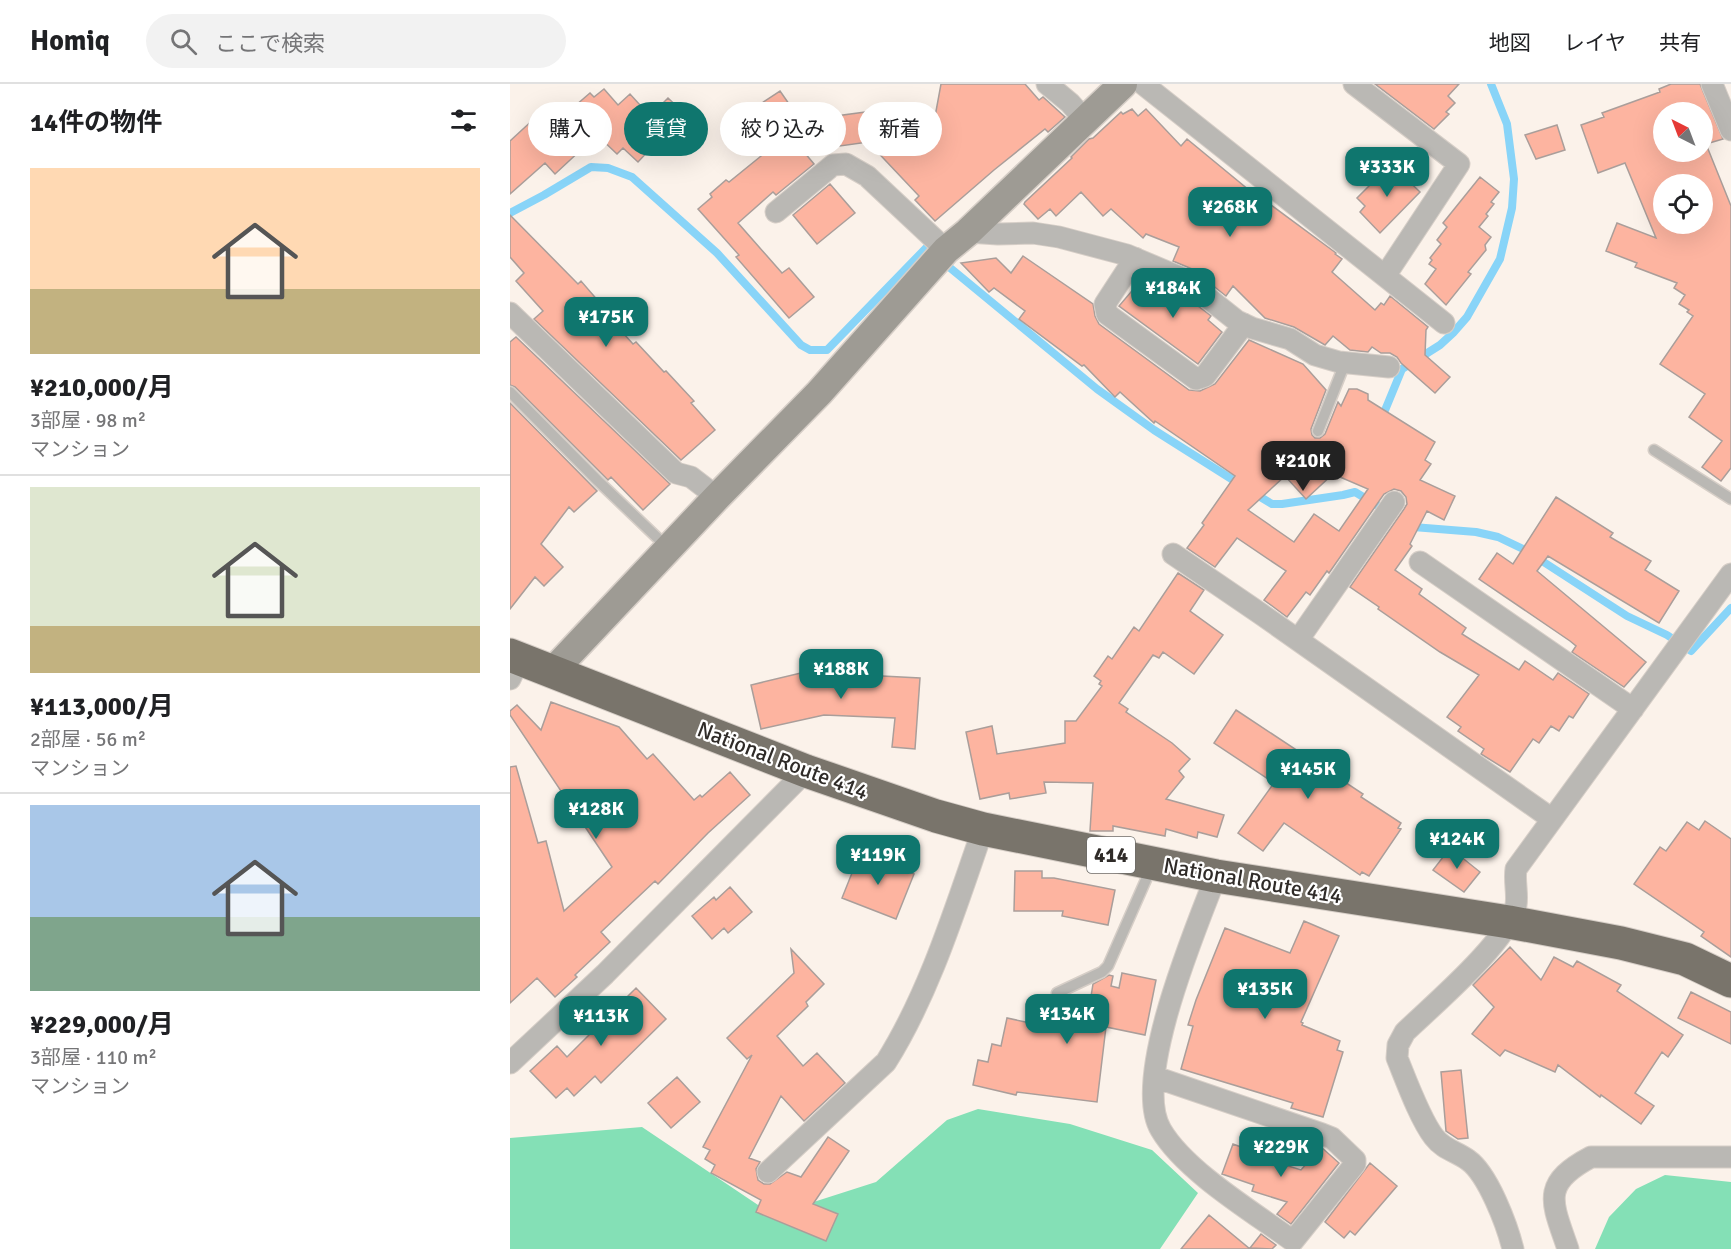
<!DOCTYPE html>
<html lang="ja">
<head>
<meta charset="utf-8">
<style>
	:root { --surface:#fff; --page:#f2f2f2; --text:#202124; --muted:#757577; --line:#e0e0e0; --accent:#0f766e }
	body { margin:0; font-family:Signika,"Noto Sans JP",sans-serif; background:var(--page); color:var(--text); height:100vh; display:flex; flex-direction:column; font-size:22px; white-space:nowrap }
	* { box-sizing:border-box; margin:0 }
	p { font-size:20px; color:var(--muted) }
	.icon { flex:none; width:33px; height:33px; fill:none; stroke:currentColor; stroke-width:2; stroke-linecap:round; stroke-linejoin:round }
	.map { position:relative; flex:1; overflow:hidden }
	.details { display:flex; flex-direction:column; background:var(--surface); width:510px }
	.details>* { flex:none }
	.banner { position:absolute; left:18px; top:18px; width:570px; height:54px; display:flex; gap:12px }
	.needle { width:39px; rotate:318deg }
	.buttons { position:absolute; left:1143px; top:18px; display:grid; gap:12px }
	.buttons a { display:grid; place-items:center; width:60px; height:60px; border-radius:50%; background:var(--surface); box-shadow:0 6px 24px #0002; font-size:30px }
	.price { position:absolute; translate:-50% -51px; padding:0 14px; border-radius:12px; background:var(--accent); color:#fff; font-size:20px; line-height:39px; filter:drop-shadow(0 2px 3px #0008) }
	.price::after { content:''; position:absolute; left:50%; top:36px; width:18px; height:14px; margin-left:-9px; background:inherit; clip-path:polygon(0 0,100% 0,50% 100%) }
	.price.current { background:#222; color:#fff }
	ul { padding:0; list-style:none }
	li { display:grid; align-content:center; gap:12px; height:318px; padding:0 30px }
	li+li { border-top:2px solid var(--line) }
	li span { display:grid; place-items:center; height:186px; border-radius:0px; color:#555 }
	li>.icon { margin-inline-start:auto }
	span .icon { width:108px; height:108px; fill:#fffc; stroke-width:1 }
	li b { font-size:26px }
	h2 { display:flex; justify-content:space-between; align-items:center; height:72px; padding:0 30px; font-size:26px }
	.pill { padding:0 21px; border-radius:27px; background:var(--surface); box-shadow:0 6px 24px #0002; font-size:21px; line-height:54px }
	.pill.current { background:var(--accent); color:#fff }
	header { display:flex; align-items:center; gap:36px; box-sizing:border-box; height:84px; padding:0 30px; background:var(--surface); border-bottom:2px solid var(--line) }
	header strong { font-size:28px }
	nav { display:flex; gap:33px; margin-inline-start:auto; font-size:21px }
	.search { width:420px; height:54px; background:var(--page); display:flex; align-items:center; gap:15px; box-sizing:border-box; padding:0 21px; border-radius:33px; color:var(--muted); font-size:22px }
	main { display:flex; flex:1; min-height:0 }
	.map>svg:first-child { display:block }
</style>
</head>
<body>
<header>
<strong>Homiq</strong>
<div class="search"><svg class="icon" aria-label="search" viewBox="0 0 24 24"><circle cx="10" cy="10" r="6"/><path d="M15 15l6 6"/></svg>ここで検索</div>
<nav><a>地図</a><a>レイヤ</a><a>共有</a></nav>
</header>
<main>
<section class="details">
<h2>14件の物件<svg class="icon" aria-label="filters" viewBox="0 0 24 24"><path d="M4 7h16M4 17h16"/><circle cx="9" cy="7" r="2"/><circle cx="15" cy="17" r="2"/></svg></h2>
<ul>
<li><span style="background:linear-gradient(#ffd9b3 65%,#c2b280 0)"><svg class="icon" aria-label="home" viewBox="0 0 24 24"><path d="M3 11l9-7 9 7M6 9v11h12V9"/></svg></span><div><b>¥210,000/月</b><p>3部屋 · 98 m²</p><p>マンション</p></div></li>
<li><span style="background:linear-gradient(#dfe7d0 75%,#c2b280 0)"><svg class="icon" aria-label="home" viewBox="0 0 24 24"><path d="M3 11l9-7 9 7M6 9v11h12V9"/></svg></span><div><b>¥113,000/月</b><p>2部屋 · 56 m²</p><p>マンション</p></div></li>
<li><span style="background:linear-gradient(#a9c7e8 60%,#7fa58c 0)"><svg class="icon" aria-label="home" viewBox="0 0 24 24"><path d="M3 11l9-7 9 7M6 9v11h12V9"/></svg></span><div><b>¥229,000/月</b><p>3部屋 · 110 m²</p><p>マンション</p></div></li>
</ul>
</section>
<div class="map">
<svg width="1221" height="1165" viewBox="0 0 1221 1165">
	<rect width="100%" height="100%" fill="#fbf2ea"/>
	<path fill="#84e0b6" d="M468 1025 560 1040 642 1066 688 1109 650 1165H0V1054L132 1043 263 1131 366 1098 437 1036Z
		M1155 1091 1221 1098V1165H1085L1099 1133 1126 1105Z"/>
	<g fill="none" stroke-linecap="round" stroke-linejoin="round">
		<path stroke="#88d4f8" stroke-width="8" d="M0 129 34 111 81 83 98 84 122 93 207 169 291 261 300 266H317L416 164 587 305 644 346 731 401
			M871 336 892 285 930 261 943 249 957 233 990 175 1002 124 1004 95 997 40 981 0
			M742 408 762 420H772L833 411 845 408 878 428
			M900 441 903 443 966 448 988 453 1015 466 1117 532 1157 551 1181 567 1221 524"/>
	</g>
	<path fill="#fdb4a0" stroke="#aa9e9a" stroke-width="1.5" fill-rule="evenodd" d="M431 0H515L529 16 533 13 555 33 538 48 535 45 484 86 425 137 405 116 409 112 358 58 330 62 326 32 377 25 380 44 399 26 422 49Z
		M865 0H949L938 12 945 19 936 28 939 30 924 45Z
		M1161 0H1190L1213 55 1196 60 1221 122V384L1211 397 1192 383 1212 357 1179 333 1195 310 1150 280 1183 232 1177 228 1179 226 1169 220 1175 211 1164 204 1167 199 1125 183 1127 179 1096 167 1107 139 1146 154 1115 79 1088 89 1071 41 1094 33 1092 29 1150 8 1149 5ZM1154 28H1192V68H1154ZM1154 100H1192V140H1154Z
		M94 5 108 21 120 10 140 32 158 14 174 29 128 78 113 64 107 70 87 51 45 90 35 79 0 110V57L39 21 51 34 80 9 84 13Z
		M270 7 293 40 279 50 304 80 266 111 263 108 228 139 272 189 279 184 304 213 279 234 226 173 229 171 188 125 202 113 200 110 216 96 219 98 256 68 232 32Z
		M622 25 628 32 636 25 671 62 677 55 756 120 757 118 826 169 825 170 832 175 822 188 865 226 871 219 874 221 880 212 918 243 916 246 915 271 940 293 925 309 891 279 887 273 880 269H871L862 263 858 268 840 266 823 252 815 261 784 243 755 234 723 202 716 212 682 185 663 177 669 163 636 150 633 154 601 125 593 132 571 108 546 132 540 125 528 135 514 120 515 118 562 74 561 73 579 55 583 54 611 28 613 30Z
		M1047 41 1055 66 1026 75 1015 51Z
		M881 80 910 108 870 149 850 128 855 122 847 114Z
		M970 93 989 108 981 118 984 120 976 130 978 132 969 143 981 153 975 161 976 166 958 188 961 190 936 221 915 200 926 185 919 180 922 176 920 174 931 160 927 156 937 143 933 139Z
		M320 100 345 129 307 160 283 131Z
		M0 131 68 200 71 197 96 226 94 228 123 260 126 258 154 288 156 287 184 317 181 319 205 346 171 376 24 235 33 227 6 197 14 189 0 173Z
		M513 172 583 220 585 232 589 240 679 306 690 307 705 300 739 256 793 280 816 306 801 345 802 351 805 354H810L815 350 828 318 831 322 839 305H847L858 310V316L925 358 915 376 921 380 910 396 945 412 934 436 917 427 900 460 902 462 885 486 912 505 909 510 956 544 952 550 1009 586 1015 577 1043 596 1048 589 1079 610 1063 634 1059 632 1049 647 1041 642 1029 659 1023 655 1000 688 971 670 974 665 948 647 951 643 937 633 969 591 930 568 868 525 869 523 840 503 894 425 897 420 896 413 891 407 884 405 874 410 819 489 817 487 800 511 796 508 777 533 754 516 776 487 727 454 705 483 677 464 694 441 692 439 725 392 645 337 644 339 610 308 605 313 574 281 572 282 509 235 515 227 484 204 479 208 451 179 486 174 501 189ZM823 390 858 405 829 447 804 430 784 458 738 426 775 392 796 415Z
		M632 195 650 210 654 200 667 206 701 232 698 236 712 248 688 280 609 222Z
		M6 253 160 400 133 426 101 393 98 396 5 303 0 301V258Z
		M0 319 87 407 64 428 59 423 31 460 53 483 34 502 25 493 0 525Z
		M1046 413 1103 449 1100 453 1141 477 1135 486 1169 507 1149 539 1038 472 1027 487 1136 578 1114 603 1062 568 1066 562 1060 557 969 495 987 469 1003 480Z
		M668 489 694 506 680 527 713 551 684 590 653 568 649 574 643 571 609 619 618 625 616 628 662 659 680 675 669 687 674 693 656 715 714 731 707 753 688 748 687 754 656 745 655 752 603 742V747H580L583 699 534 698 536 709 500 715 499 709 470 715 456 648 482 642 487 670 555 659V637H566L592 602 589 600 591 597 584 592 598 572 602 575 624 543 629 547Z
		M295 588 410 594 405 665 382 663 385 634 314 631 251 645 241 601Z
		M41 618 109 643 137 675 143 670 184 716 190 711 192 713 220 688 240 711 198 749 148 800 145 797 91 848 100 858 65 891 67 893 45 913 27 894 0 919V683L6 682 28 759 36 757 54 827 102 783 0 631V627L7 621 31 646Z
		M726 626 853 710 851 713 891 739 888 744 891 745 859 792 852 788 850 791 774 739 753 767 728 749 764 699 704 659Z
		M1195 737 1221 755V873L1191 852 1194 848 1124 800 1150 763 1156 767 1177 738 1189 746Z
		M940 764 970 788 954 808 923 786Z
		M350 769 404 790 386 835 332 814Z
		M505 787H532V794H544L605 806 598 841 552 832 553 827H504Z
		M220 803 242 828 218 849 214 844 202 855 182 832 204 813 206 816Z
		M794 837 829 852 791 938 793 939 792 941 830 957 827 966 833 968 813 1033 781 1024 783 1019 671 985 683 942 678 941 686 916 715 844 780 869Z
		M1000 863 1031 896 1044 873 1063 883 1067 877 1111 901 1107 907 1173 951 1158 973 1152 968 1125 1009 1144 1022 1131 1040 1091 1011 1090 1013 1048 981 1045 988 995 966 990 972 962 950 984 923 963 901Z
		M281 865 314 900 296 918 298 922 267 952 293 982 307 969 335 999 294 1037 271 1012 239 1074 250 1078 246 1085 248 1096 254 1100H260L277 1088 291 1093 318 1053 339 1067 303 1120 328 1130 316 1157 246 1128 251 1116 201 1089 205 1081 195 1075 200 1066 193 1063 242 971 237 975 217 954 284 889Z
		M612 889 646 896 635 951 596 943 587 1018 507 1008 506 1011 463 1001 468 976 478 978 482 960 491 962 497 934 548 945 549 941 576 944 583 900 599 891 603 892 601 902 609 904Z
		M126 904 156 935 91 999 85 992 64 1012 57 1004 46 1014 20 987 47 962 57 973Z
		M1181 908 1221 928V960L1168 934Z
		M951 986 958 1054 948 1055 936 1047 931 988Z
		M167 993 190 1018 161 1044 138 1019Z
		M723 1060 747 1069 746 1072 791 1086 811 1063 829 1079 781 1140 767 1130 777 1118 742 1107 744 1101 712 1090Z
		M860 1079 887 1102 845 1151 840 1147 834 1154 815 1138Z
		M699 1131 740 1165H671Z
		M751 1150 766 1161 762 1165 740 1164Z"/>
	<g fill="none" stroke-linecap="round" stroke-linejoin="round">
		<g stroke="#d6cec7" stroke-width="13">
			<path id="lane" d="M0 308 88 397 158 464
				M808 347 835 279
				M1144 366 1221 415
				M547 909 592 888 598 882 642 782"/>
		</g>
		<g stroke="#d6cec7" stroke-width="23">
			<path id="street" d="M537 0 560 19 575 36
				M633 0 934 239
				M844 0 949 80 875 192
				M1202 0 1221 46
				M266 128 323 81 336 80 357 92 436 166
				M458 148 488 150 523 149 549 153 617 171 674 195 727 237 742 244 780 255 805 271 829 278 879 283
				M625 174 595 220 597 230 686 295 695 292 734 240
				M0 229 166 389 181 393 207 413
				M663 470 751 530 1042 735
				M910 478 1123 625
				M788 556 884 418
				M0 595 10 574
				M0 979 95 890 296 687
				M645 993 812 1050 822 1054 845 1076V1080L783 1157C743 1128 675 1087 651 1046 621 997 686 844 706 792
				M258 1088 376 978C420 908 446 822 473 745
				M1003 1165C997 1141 978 1090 958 1076 946 1067 934 1066 924 1053 910 1035 896 996 887 974L888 961 895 948C922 922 1000 856 1006 821 1008 810 1004 797 1006 785L1221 490
				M1058 1165C1042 1118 1030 1100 1081 1073H1221"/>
		</g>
		<g stroke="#d6cec7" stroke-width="31">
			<path id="secondary" d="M43 587 207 413 309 309 436 166 458 148 613 0"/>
		</g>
		<g stroke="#d6cec7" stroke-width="35">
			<path id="highway" d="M0 571 296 687 426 732 473 745 706 792 999 838 1111 859 1175 875 1221 897"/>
		</g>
		<use href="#lane" stroke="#bab8b4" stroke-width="10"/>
		<use href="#street" stroke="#bab8b4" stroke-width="21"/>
		<use href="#secondary" stroke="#9e9b94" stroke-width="28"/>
		<use href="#highway" stroke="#79746b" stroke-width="33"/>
	</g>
	<g text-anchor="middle" stroke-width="4.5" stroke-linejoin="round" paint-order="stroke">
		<rect fill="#fff" stroke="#6d6b68" stroke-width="1.5" x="577" y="753" width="48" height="36" rx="4.5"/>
		<g font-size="21" font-weight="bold" fill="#2f2b28">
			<text x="601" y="778">414</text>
		</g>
		<g font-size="22" fill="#2f2b28" stroke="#fff">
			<text transform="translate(273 676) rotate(21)" y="8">National Route 414</text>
			<text transform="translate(743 796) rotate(10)" y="8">National Route 414</text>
		</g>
	</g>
</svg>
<div class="buttons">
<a><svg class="needle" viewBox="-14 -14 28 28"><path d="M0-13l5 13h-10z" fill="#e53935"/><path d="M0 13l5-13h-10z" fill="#757577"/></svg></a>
<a><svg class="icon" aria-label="locate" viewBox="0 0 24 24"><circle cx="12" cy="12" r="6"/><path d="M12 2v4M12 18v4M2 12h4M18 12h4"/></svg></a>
</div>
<b class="price" style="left:877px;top:114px">¥333K</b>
<b class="price" style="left:720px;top:154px">¥268K</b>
<b class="price" style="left:663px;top:235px">¥184K</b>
<b class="price" style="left:96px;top:264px">¥175K</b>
<b class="price current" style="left:793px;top:408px">¥210K</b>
<b class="price" style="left:331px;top:616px">¥188K</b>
<b class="price" style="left:798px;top:716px">¥145K</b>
<b class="price" style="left:86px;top:756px">¥128K</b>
<b class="price" style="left:947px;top:786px">¥124K</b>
<b class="price" style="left:368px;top:802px">¥119K</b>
<b class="price" style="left:755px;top:936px">¥135K</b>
<b class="price" style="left:557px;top:961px">¥134K</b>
<b class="price" style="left:91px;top:963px">¥113K</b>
<b class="price" style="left:771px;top:1094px">¥229K</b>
<div class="banner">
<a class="pill">購入</a>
<a class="pill current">賃貸</a>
<a class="pill">絞り込み</a>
<a class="pill">新着</a>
</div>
</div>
</main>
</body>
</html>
